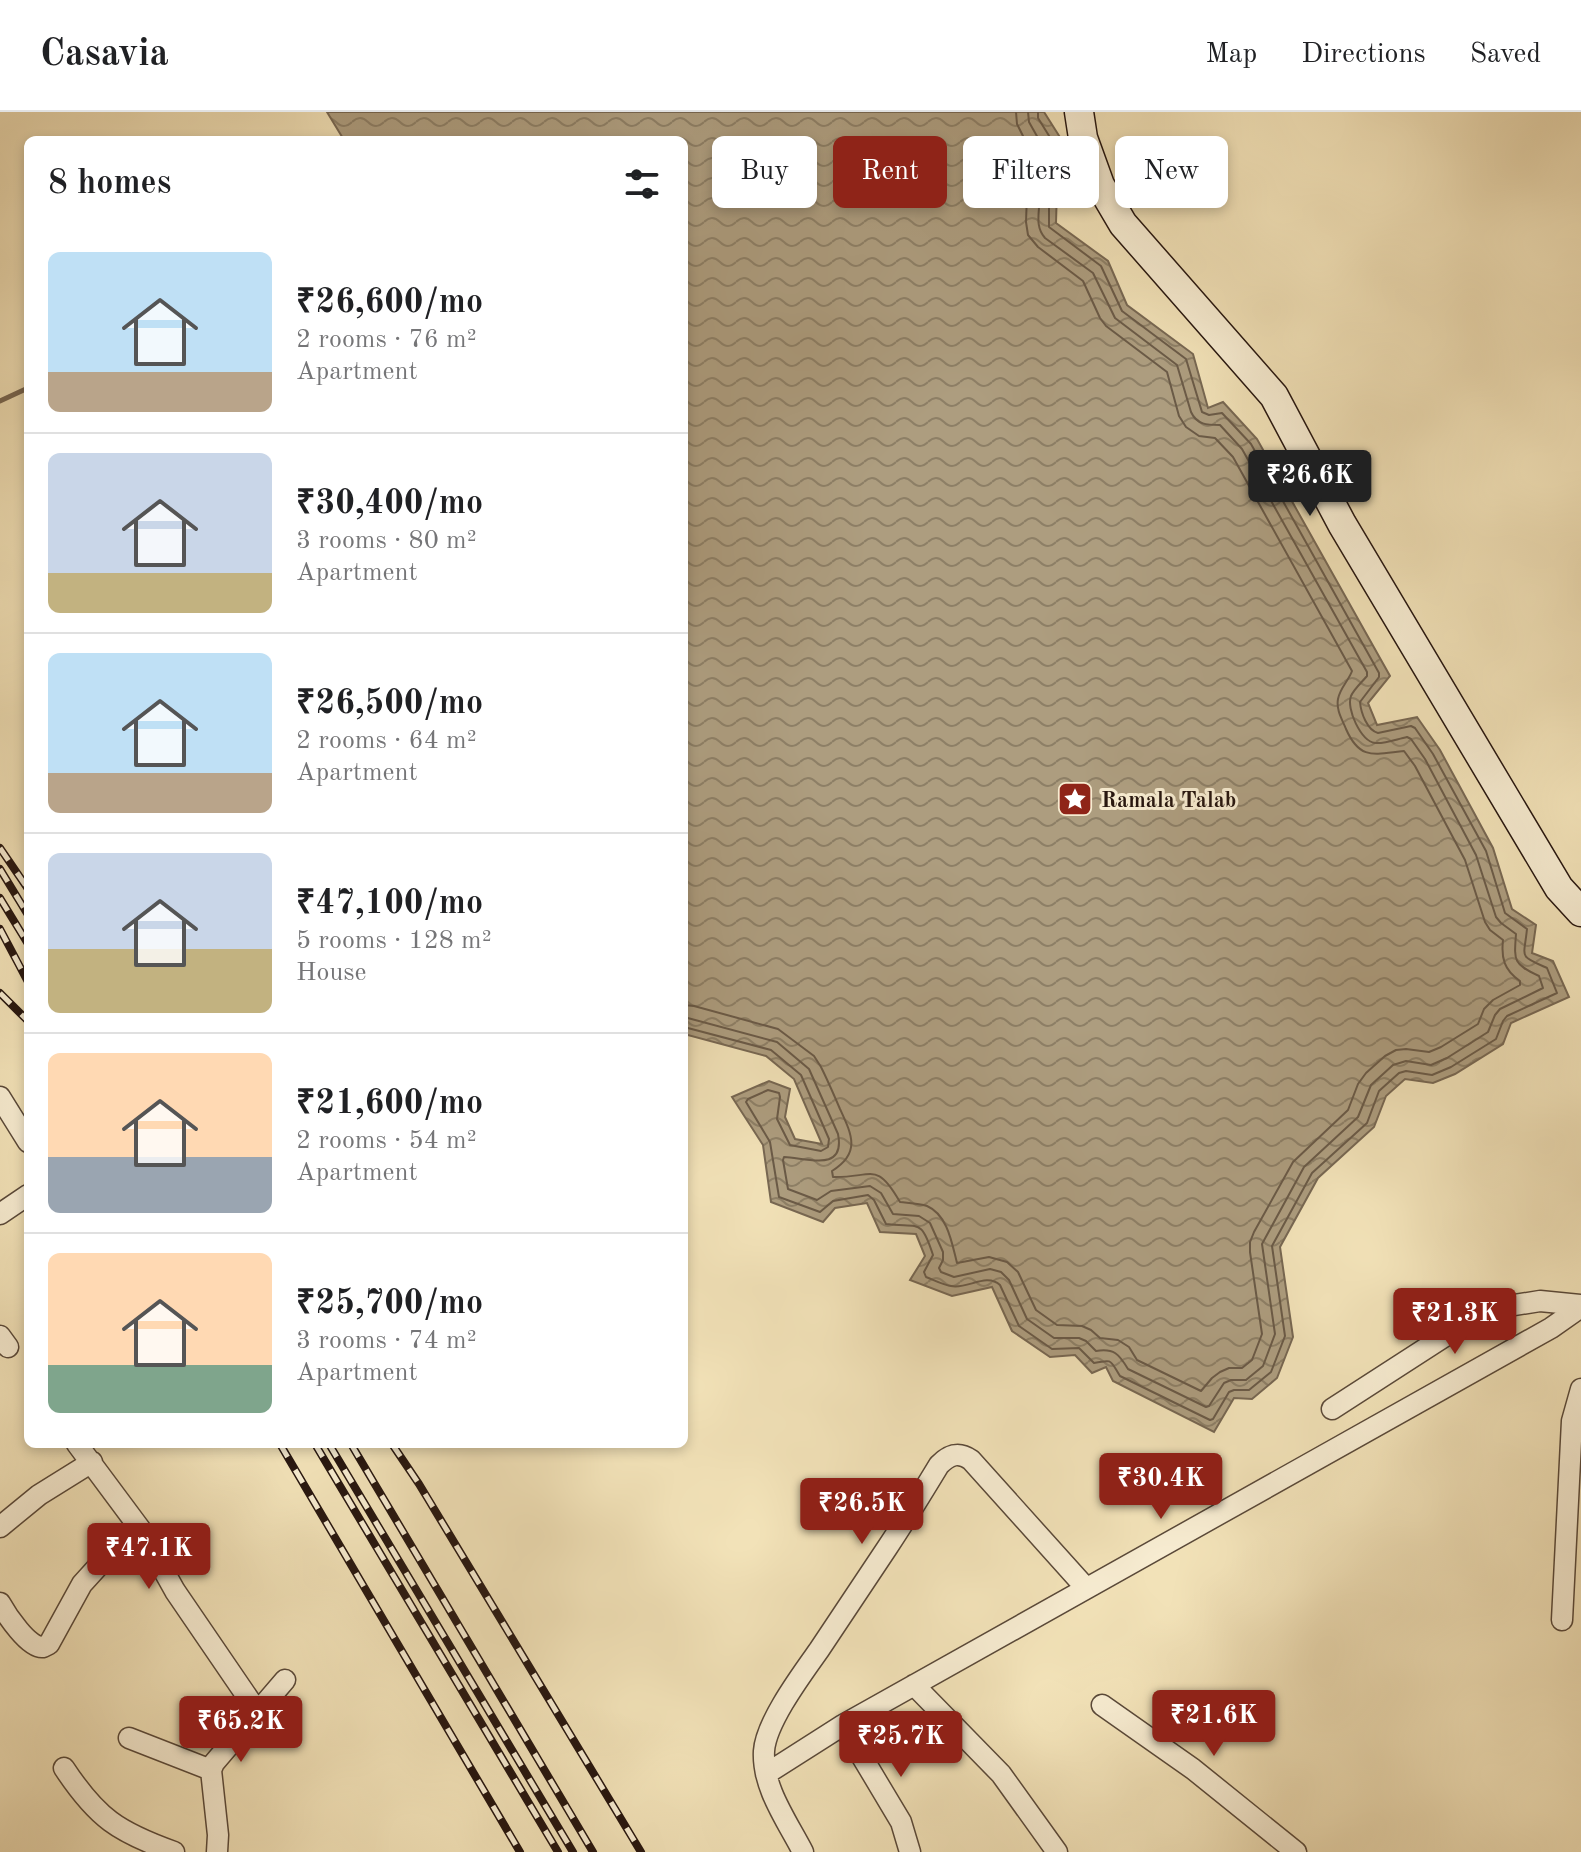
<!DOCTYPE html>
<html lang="en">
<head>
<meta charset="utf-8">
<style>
	:root { --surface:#fff; --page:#f6f6f6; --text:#202124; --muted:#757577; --line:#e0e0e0; --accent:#8f2418 }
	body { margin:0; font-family:"Old Standard TT",serif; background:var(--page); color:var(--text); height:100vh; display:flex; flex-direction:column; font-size:30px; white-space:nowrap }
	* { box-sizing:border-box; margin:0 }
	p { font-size:26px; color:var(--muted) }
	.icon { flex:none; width:44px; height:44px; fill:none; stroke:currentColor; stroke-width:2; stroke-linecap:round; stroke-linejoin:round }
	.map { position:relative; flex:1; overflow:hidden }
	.sheet { position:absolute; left:24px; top:24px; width:664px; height:1312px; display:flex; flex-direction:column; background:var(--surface); border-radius:12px; box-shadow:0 4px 12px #0003 }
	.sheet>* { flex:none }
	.top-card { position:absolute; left:712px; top:24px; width:748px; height:72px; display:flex; gap:16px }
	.price { position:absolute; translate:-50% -68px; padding:0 18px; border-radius:8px; background:var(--accent); color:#fff; font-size:26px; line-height:52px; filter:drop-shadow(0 2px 4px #0008) }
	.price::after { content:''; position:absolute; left:50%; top:48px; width:24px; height:18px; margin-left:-12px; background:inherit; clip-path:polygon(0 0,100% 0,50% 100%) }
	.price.selected { background:#222; color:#fff }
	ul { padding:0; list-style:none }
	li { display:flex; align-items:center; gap:24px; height:200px; padding:0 24px }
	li+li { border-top:2px solid var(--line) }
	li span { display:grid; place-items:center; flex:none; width:224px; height:160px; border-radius:12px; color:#555 }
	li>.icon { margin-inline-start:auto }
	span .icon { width:96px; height:96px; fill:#fffc; stroke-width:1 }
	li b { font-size:34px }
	h2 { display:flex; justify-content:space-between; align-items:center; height:96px; padding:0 24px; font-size:34px }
	.tag { padding:0 28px; border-radius:12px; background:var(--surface); box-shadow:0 4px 12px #0003; font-size:28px; line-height:72px }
	.tag.selected { background:var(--accent); color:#fff }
	header { display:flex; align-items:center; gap:48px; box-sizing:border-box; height:112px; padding:0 40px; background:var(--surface); border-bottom:2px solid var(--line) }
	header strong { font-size:38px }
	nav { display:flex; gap:44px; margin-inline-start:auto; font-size:28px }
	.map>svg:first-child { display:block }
</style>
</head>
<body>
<header>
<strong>Casavia</strong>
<nav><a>Map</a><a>Directions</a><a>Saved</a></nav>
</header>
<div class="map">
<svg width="1581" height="1740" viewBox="0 0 1581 1740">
	<defs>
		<pattern id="water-waves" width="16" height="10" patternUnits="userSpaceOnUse" patternTransform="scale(2)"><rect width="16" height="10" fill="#ad9d7f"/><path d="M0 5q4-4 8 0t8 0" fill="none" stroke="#8d7f66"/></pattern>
	</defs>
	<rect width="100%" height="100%" fill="#f2e2b8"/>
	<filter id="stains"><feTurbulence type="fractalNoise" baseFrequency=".0025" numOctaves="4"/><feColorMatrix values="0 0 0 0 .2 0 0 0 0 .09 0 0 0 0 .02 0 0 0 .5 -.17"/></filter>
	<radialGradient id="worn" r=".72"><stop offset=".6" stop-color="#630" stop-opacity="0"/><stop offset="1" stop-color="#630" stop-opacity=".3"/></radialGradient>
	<path fill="url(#water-waves)" stroke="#776752" stroke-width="2" d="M327 0H1044L1063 30 1044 47 1057 76 1056 111 1108 149 1127 193 1193 242 1208 296 1223 290 1257 327 1390 564 1368 591 1377 613 1417 605 1440 638 1493 736 1512 797 1536 813 1532 841 1553 849 1569 885 1511 911 1503 932 1455 962 1433 971 1405 967 1386 984 1374 1015 1318 1066 1280 1135 1293 1225 1277 1266 1252 1287 1234 1286 1214 1320 1113 1269 1106 1255 1092 1261 1075 1243 1050 1245 1012 1219 992 1175 952 1184 910 1168 925 1144 916 1122 880 1120 867 1091 835 1096 823 1110 771 1090 763 1033 732 985 769 969 790 977 785 1005 795 1027 822 1032 794 967 766 944 684 922V28H344Z"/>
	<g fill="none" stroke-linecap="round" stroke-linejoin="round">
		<path stroke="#6a5a47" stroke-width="2" d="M684 893 694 894 778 917 814 944 821 955C828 969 834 983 840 997 852 1023 861 1041 832 1059L833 1065C873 1066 876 1048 900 1090 909 1091 919 1091 927 1094 948 1103 952 1132 957 1151L989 1145 1007 1150 1018 1160 1036 1198 1057 1213 1082 1214 1091 1218 1100 1226 1118 1228 1129 1235 1137 1248 1201 1279 1212 1266 1220 1260 1229 1256H1242L1252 1248 1262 1222 1250 1140V1130L1254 1120 1293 1050 1348 998 1358 972 1366 961 1385 944 1396 938 1406 937 1429 940 1441 935 1478 912 1484 897 1493 888 1520 873V869C1504 858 1501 846 1503 828L1490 818 1485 810 1465 748 1415 654 1404 639C1375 642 1360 649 1346 617 1342 607 1336 598 1338 587 1340 576 1349 568 1352 559L1233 345 1215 326 1199 324 1186 315 1179 304 1167 260 1106 214 1100 206 1083 169 1038 135 1028 123 1026 110 1027 82 1015 50 1016 37 1023 24 1017 12 1016 0
			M684 905 777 930 809 957 838 1022C846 1062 804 1045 784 1045L783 1048 788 1077 817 1088 831 1079 870 1074 881 1081 893 1102 919 1104 930 1111 943 1140V1148L939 1156 941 1160 954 1165 990 1157 1001 1160 1009 1168 1027 1207 1054 1226H1079L1086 1229 1096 1239C1114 1236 1119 1242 1128 1257L1206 1295 1209 1294 1224 1271 1231 1268H1246L1263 1254 1275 1222 1262 1132 1304 1055 1358 1005 1371 973 1393 953 1406 949 1431 953 1447 946 1488 920 1495 903 1500 897 1543 876 1539 864C1513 852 1514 849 1516 822L1501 811 1496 805 1476 743 1425 647 1411 627 1407 625C1397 627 1385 632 1375 631 1361 629 1346 597 1351 584 1354 577 1362 570 1367 564V560L1242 337 1220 313C1207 313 1197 313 1191 300L1177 253 1115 206 1093 161 1045 126C1032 111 1043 94 1038 77 1035 67 1027 58 1027 47 1026 38 1034 33 1038 26L1029 10 1028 0
			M684 915 771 938 801 963 829 1027 828 1035 821 1039 790 1033 777 1007 780 985 779 981 768 978 748 987 746 990 770 1030 779 1085 820 1100 833 1089 868 1083 874 1088 886 1112C920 1116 921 1106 933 1143L924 1160 926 1165C934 1168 943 1173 951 1174 967 1178 986 1160 1000 1173L1019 1214 1052 1237 1079 1236 1094 1251C1113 1247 1110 1248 1120 1264L1210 1308 1213 1307 1229 1280 1234 1278H1249L1271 1260 1285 1224 1272 1134 1312 1061 1367 1011 1379 979 1399 961 1406 959 1432 963 1451 955 1496 927 1503 909 1507 904 1557 881 1547 856C1518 843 1524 847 1527 817L1505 801 1486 739 1433 642 1415 616 1411 614 1378 621C1367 618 1361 601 1360 590L1379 565V561L1251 332 1222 301 1209 303 1202 300 1186 247 1122 199 1101 154 1049 115V78L1037 47 1038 41 1051 27 1038 6V0"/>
		<path stroke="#776752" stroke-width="5" d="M0 289 28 276"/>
		<g stroke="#5a4939" stroke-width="23">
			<path id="street" d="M0 985 28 1030
				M0 1102 28 1083
				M0 1224 8 1235
				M1332 1297 1459 1215 1502 1195 1540 1189 1581 1193
				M77 1332 141 1418 175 1479 257 1599
				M0 1415 39 1383 92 1350
				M0 1491C6 1502 29 1537 43 1535 45 1534 47 1533 49 1532L82 1472 102 1450 141 1418
				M1562 1508 1572 1309 1581 1277
				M914 1573 1001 1662 1057 1740
				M1102 1593 1193 1657 1296 1740
				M843 1613 901 1710 910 1740
				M129 1626 211 1658
				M64 1656C97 1706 118 1720 174 1740
				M766 1662 843 1613 1551 1216 1581 1195
				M217 1740 218 1723 211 1658 214 1651 285 1568
				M803 1740C787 1709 762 1675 764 1639 766 1610 802 1562 819 1538 842 1504 864 1470 887 1436 905 1409 922 1381 939 1353 949 1343 958 1339 971 1348L1086 1476"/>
		</g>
		<g stroke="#27160f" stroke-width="31">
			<path id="secondary" d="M1079 0 1083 26 1100 73 1123 112 1274 284 1342 412 1559 776 1581 800"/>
		</g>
		<use href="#street" stroke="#f7ecd1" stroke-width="20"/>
		<use href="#secondary" stroke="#f7ecd1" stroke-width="28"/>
		<g stroke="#27160f" stroke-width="8">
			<path id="rail" d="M0 736 28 777
				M0 757 28 803
				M0 786 28 832
				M0 817 28 870
				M0 881 28 909
				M280 1332 520 1740
				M315 1332 558 1740
				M329 1332 573 1740
				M351 1332 593 1740
				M392 1332 419 1372 641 1740"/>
		</g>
		<use href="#rail" stroke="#f7ecd1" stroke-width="5" stroke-dasharray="15" stroke-linecap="butt"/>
	</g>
	<defs>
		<g id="sight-square" transform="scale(1.8)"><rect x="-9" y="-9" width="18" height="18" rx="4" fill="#8f2418" stroke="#f7ecd1"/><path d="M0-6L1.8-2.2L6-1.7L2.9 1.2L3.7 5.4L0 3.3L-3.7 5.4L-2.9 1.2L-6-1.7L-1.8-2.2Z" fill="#fff"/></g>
	</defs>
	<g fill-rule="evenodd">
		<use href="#sight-square" x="1075" y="687"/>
	</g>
	<g text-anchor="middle" stroke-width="6" stroke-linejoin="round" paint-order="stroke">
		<g font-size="22" font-weight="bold" fill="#27160f" stroke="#f7ecd1" text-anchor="start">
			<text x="1101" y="695">Ramala Talab</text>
		</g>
	</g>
	<rect width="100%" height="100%" filter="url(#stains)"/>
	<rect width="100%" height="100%" fill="url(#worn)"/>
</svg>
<b class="price selected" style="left:1310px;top:406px">₹26.6K</b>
<b class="price" style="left:1455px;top:1244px">₹21.3K</b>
<b class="price" style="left:1161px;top:1409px">₹30.4K</b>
<b class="price" style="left:862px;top:1434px">₹26.5K</b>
<b class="price" style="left:149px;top:1479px">₹47.1K</b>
<b class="price" style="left:1214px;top:1646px">₹21.6K</b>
<b class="price" style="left:241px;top:1652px">₹65.2K</b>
<b class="price" style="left:901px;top:1667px">₹25.7K</b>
<div class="top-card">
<a class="tag">Buy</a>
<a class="tag selected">Rent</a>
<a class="tag">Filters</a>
<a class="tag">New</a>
</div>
<section class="sheet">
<h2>8 homes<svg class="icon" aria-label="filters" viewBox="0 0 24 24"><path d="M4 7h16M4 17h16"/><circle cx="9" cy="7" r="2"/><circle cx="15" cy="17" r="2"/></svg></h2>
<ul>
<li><span style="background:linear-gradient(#bfe0f5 75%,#b9a48a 0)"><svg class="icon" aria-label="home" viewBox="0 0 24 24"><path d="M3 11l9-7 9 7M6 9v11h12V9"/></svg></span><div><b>₹26,600/mo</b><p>2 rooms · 76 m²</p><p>Apartment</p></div></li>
<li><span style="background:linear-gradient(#c9d6e8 75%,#c2b280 0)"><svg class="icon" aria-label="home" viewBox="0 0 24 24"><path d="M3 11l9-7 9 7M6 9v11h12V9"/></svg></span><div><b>₹30,400/mo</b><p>3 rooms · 80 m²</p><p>Apartment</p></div></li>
<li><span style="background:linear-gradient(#bfe0f5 75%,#b9a48a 0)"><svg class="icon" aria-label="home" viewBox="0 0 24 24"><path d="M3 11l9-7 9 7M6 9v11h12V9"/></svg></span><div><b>₹26,500/mo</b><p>2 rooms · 64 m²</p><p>Apartment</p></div></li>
<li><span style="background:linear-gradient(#c9d6e8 60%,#c2b280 0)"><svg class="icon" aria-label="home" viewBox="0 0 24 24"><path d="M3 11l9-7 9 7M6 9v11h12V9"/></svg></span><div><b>₹47,100/mo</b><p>5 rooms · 128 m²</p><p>House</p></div></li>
<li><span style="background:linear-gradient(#ffd9b3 65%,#9aa5b1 0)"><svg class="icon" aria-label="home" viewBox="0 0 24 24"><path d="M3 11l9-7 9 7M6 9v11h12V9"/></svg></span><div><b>₹21,600/mo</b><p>2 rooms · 54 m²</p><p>Apartment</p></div></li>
<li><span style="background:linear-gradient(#ffd9b3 70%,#7fa58c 0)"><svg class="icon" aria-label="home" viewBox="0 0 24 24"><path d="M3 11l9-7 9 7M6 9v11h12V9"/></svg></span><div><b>₹25,700/mo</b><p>3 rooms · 74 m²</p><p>Apartment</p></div></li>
</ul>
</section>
</div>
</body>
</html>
